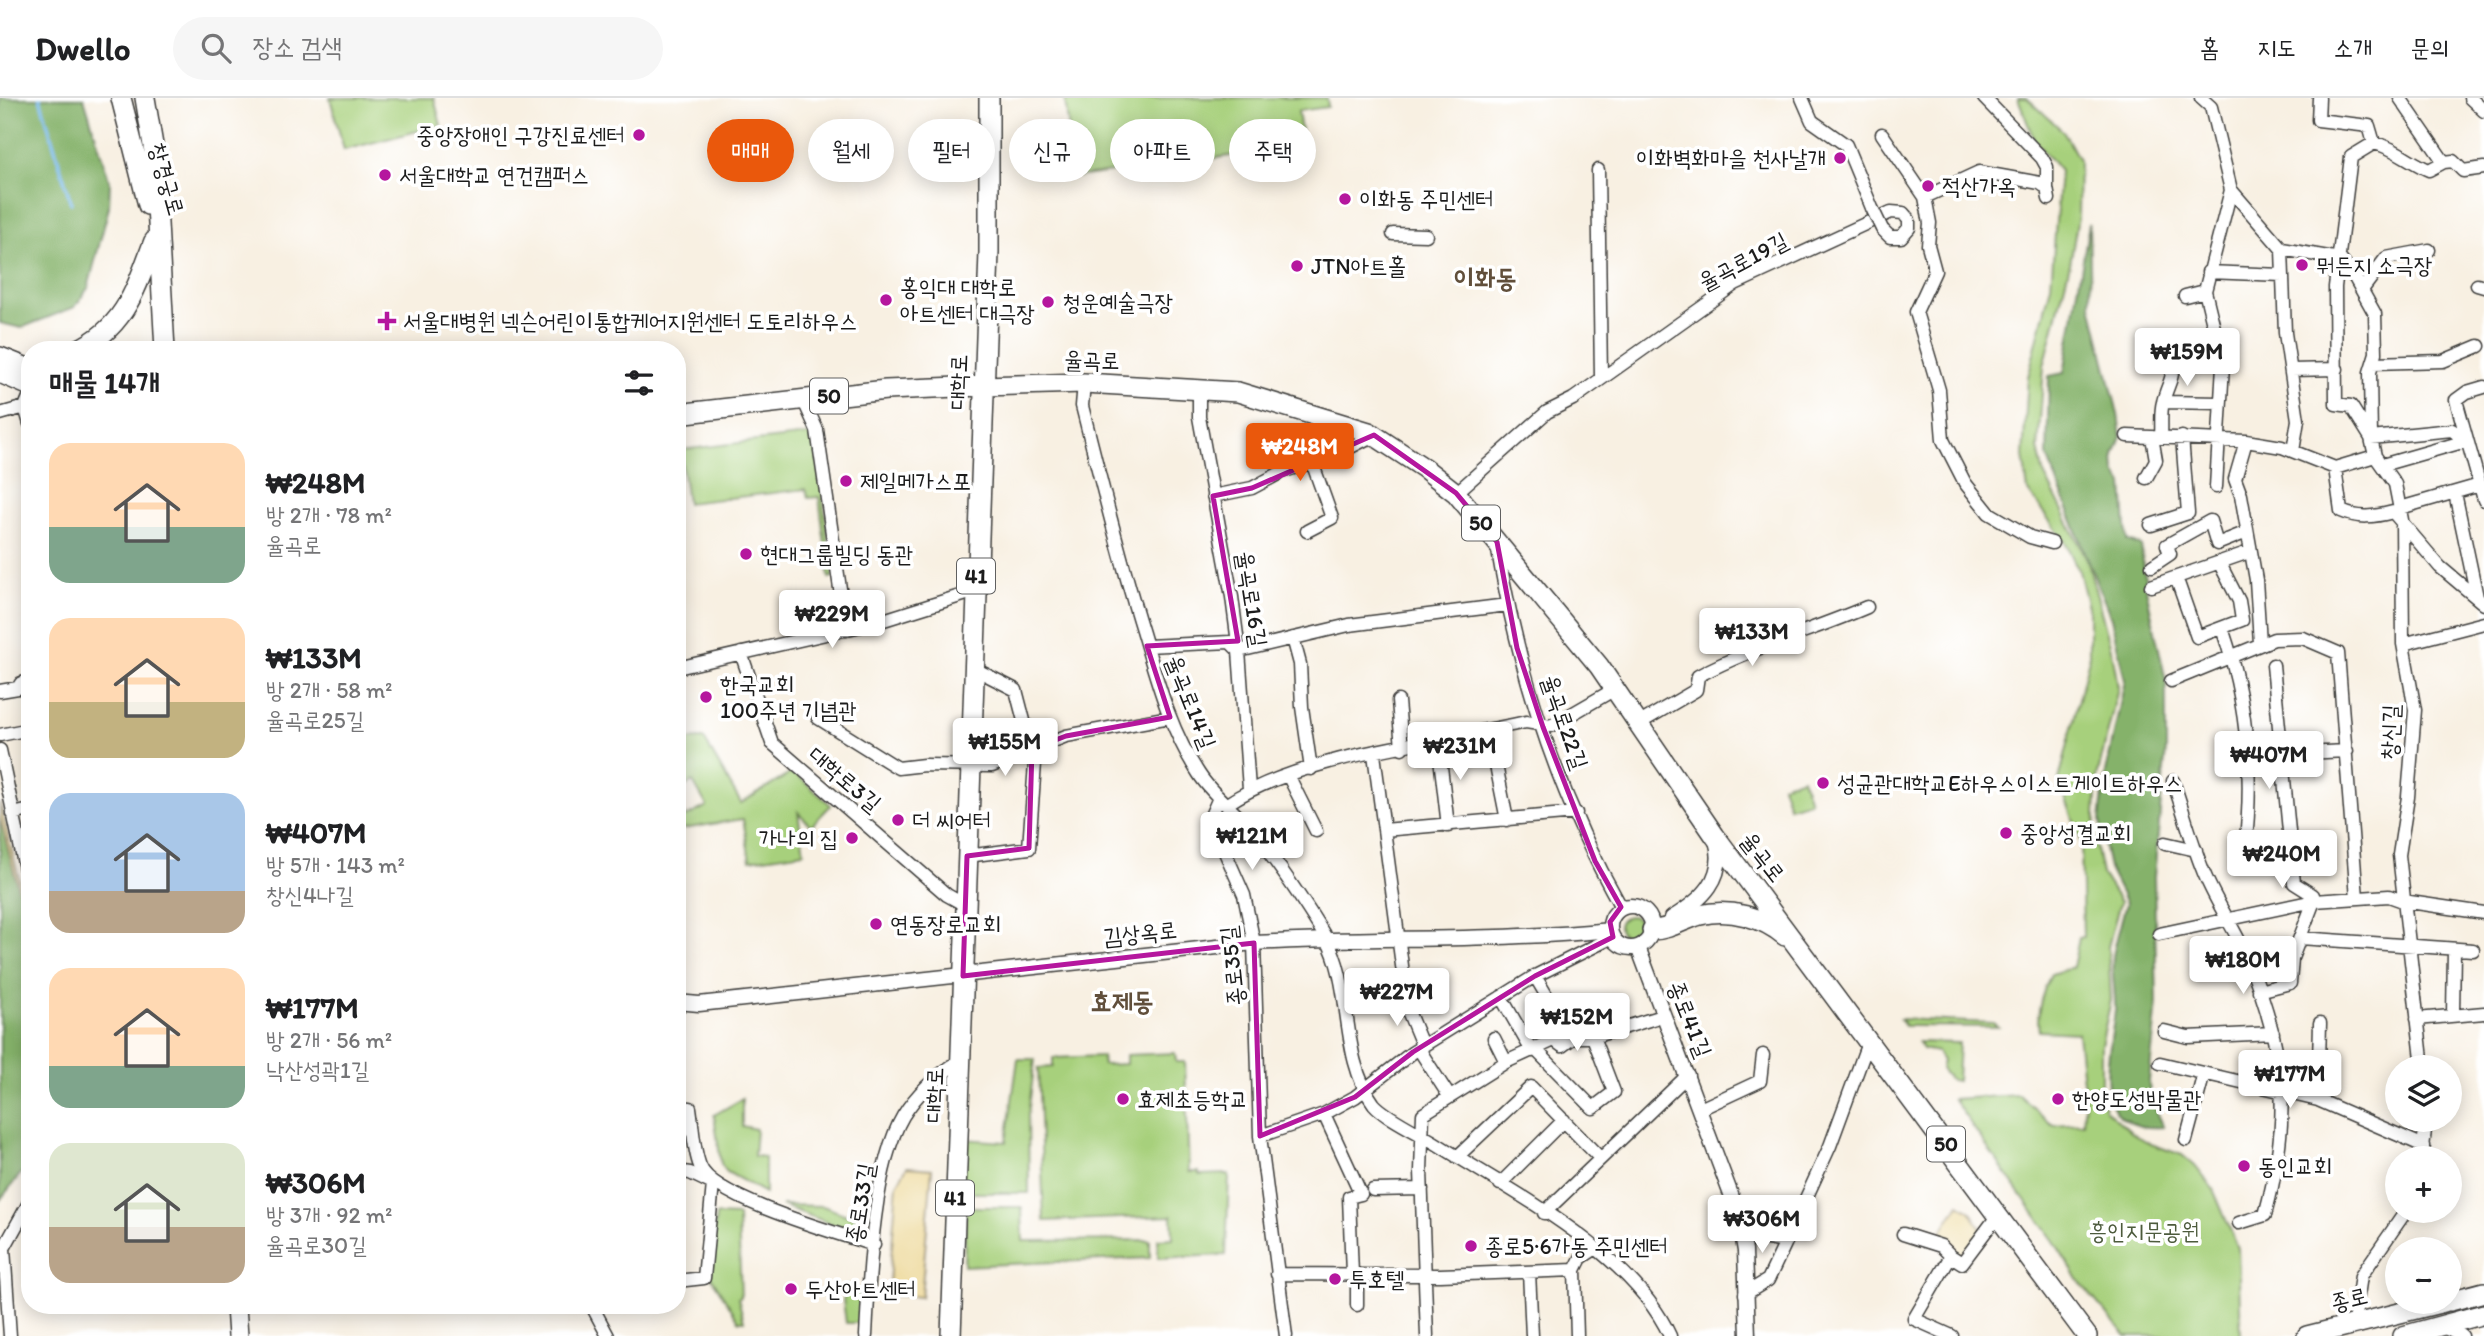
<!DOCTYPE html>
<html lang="ko">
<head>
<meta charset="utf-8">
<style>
	:root { --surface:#fff; --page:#f6f6f6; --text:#202124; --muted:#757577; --line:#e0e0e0; --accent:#ea580c }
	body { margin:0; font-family:Itim,"Poor Story",sans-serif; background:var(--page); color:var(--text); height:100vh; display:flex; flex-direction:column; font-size:26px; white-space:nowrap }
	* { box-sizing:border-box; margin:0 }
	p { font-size:23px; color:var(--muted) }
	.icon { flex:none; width:38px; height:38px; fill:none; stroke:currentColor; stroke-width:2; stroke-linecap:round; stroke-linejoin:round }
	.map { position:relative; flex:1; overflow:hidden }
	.panel { position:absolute; left:21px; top:243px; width:665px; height:973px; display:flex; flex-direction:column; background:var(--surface); border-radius:28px; box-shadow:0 4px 18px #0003 }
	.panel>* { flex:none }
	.guide { position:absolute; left:707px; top:21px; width:665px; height:63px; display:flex; gap:14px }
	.fabs { position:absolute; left:2385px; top:957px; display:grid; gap:14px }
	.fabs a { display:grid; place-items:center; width:77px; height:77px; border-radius:50%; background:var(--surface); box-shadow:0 4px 18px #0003; font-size:35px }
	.price { position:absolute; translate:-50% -60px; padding:0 16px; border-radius:7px; background:#fff; color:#222; font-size:23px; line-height:46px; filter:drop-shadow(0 2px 4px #0008) }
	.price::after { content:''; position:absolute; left:50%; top:42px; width:21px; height:16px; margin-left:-10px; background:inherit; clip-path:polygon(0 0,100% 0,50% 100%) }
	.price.selected { background:var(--accent); color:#fff }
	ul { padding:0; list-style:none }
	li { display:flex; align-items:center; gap:21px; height:175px; padding:0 28px }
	li span { display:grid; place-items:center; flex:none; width:196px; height:140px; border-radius:21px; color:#555 }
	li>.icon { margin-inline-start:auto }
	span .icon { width:84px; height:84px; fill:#fffc; stroke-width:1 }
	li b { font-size:30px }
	h2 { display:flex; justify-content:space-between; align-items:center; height:84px; padding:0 28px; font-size:30px }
	.pill { padding:0 24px; border-radius:32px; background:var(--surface); box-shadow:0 4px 18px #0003; font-size:24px; line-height:63px }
	.pill.selected { background:var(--accent); color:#fff }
	header { display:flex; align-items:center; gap:42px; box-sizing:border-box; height:98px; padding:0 35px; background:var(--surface); border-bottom:2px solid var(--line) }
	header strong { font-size:33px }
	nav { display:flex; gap:38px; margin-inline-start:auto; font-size:24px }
	.search { width:490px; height:63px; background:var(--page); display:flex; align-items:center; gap:18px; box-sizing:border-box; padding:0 24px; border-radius:38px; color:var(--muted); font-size:26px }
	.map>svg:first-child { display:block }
</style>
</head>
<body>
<header>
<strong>Dwello</strong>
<div class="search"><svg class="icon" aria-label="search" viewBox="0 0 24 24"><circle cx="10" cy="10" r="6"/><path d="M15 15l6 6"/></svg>장소 검색</div>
<nav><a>홈</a><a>지도</a><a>소개</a><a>문의</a></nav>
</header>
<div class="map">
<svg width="2484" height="1238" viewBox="0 0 2484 1238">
	<rect width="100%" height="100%" fill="#fff"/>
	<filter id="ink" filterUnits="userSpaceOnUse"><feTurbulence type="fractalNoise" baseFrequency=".0143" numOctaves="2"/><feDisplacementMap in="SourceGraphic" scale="14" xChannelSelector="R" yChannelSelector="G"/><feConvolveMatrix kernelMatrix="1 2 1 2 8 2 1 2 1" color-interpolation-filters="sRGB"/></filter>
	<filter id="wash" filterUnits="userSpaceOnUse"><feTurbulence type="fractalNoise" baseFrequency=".00686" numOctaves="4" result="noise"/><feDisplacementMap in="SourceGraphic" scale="28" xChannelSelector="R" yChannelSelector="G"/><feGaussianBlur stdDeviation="1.57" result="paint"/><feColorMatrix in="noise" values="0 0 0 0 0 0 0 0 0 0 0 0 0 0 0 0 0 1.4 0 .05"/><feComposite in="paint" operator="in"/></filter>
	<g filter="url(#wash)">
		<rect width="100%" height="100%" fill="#f8f0e2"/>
		<path fill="#a7d07b" stroke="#62764c" stroke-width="2" d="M330 0H434L441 27 344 52Z
			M1082 0H1327L1328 9 1298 13 1303 48 1075 79 1065 2Z
			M2018 0H2027L2064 34 2079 62 2078 119 2070 166 2044 268 2038 350 2043 374 2087 461 2113 558 2118 590 2097 680 2094 736 2102 776 2120 804 2108 849 2111 902 2101 947V996L2105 1011 2131 1034 2151 1046 2182 1057 2195 1068 2213 1091 2238 1150 2241 1238H2126L2081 1186 2054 1143 1953 1001 2019 997 2053 1027 2083 1025 2085 1003 2078 935 2039 933C2036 914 2042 894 2051 876L2073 869 2079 840 2083 839 2081 743 2059 682 2089 560V513L2079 473 2065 444 2028 393 2023 358 2028 279 2051 187 2060 73 2034 42Z
			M815 336 833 479 829 480 819 399 808 400 806 391 687 405 680 352Z
			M704 641 741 705 793 674 831 707 811 728 798 714 804 754 750 762 743 721 677 732V704L686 719 707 708 693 684 677 692 680 642Z
			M1802 680 1810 703 1789 709 1782 687Z
			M1619 829a11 11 0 1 1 22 0a11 11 0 1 1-22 0Z
			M1900 921 1993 925 1998 929 1913 928H1905Z
			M1918 944 1959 945 1957 983 1950 982 1941 971 1943 963 1937 954 1922 951Z
			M1175 955 1176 964H1185L1189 1074H1199V1077L1229 1076 1226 1157 1158 1160V1141L1173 1140 1172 1118 1044 1123 1038 970 1053 969V960L1102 958 1103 967 1126 966V957Z
			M1018 961H1035L1028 1017 1029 1095H961L963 1041 1006 1044Z
			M742 1001V1028L756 1031 754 1058 765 1059V1095L727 1074 721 1066 714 1017Z
			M781 1107 823 1108 865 1124 863 1133 858 1136Z
			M966 1109H1022L1023 1143 1150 1142V1160L964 1168Z
			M716 1117 738 1118 741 1199 738 1200 744 1223H739L710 1177Z
			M848 1187 862 1193 859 1225H846L843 1202Z"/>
		<path fill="#85b26b" stroke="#506744" stroke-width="2" d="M0 0H84L110 85 109 109 88 190 75 209 21 230 0 225Z
			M2089 126 2091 207 2118 316 2121 339 2114 357 2115 374 2123 386 2127 443 2141 447 2147 496 2166 583V651L2154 779 2157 905 2149 983 2150 999 2164 1029C2085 1035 2110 959 2115 912 2116 894 2111 875 2113 858 2116 840 2122 822 2126 805L2109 771 2100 723 2104 684 2125 582 2111 520 2047 358 2049 278 2064 275Z
			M0 719 30 836V1064L0 1102Z"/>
		<path fill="#eeda9e" stroke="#857b5d" stroke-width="2" d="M0 705 30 825V836L0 719Z
			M907 1069 932 1071 921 1199 888 1197 897 1086Z
			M1959 1106 1970 1113 1982 1132 1960 1161 1943 1147 1939 1138Z"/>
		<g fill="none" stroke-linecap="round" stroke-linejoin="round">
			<path stroke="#7abcef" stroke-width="3.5" d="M40 0 71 105"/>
		</g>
	</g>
	<g filter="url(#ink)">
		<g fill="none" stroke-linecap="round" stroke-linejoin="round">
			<g stroke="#3d3c3a" stroke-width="15">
				<path id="minor" d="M1802 0 1812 23 1846 47 1872 110
					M1984 0 2042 60 2047 69V90
					M2201 0 2211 9 2231 92 2282 151 2340 161 2355 180 2375 216 2376 255 2370 274 2371 340 2375 358 2395 386 2402 422 2403 546 2415 612 2408 699 2399 757 2423 970
					M2319 0 2318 22 2369 28 2374 45
					M2400 0 2444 64 2429 72C2410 64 2394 49 2374 45L2351 59 2335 189 2336 306 2351 308 2371 340 2452 332 2466 343
					M2470 0 2484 13
					M1882 36 1925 99 1930 125 1928 147 1935 173 1916 214 1939 292 1943 342 1965 385 1989 415 2030 439 2052 445
					M2444 64 2453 63 2463 73 2484 70
					M1598 72 1601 279
					M1925 99 1979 74 2040 85 2047 90 2049 101
					M1393 136 1426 137
					M2282 151 2285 235 2298 322 2293 353
					M2208 174 2282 177
					M2477 187 2484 189
					M2362 192 2386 160 2429 152
					M2205 193 2223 267 2216 389
					M2185 198 2205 193 2231 92
					M2373 265 2443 263 2479 248
					M2291 272 2337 271
					M1084 285 1082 308C1101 383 1119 458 1142 532 1157 582 1170 632 1199 676 1213 698 1233 711 1250 731 1274 759 1307 808 1326 840 1354 889 1339 959 1374 1006 1385 1019 1421 1036 1437 1046 1514 1095 1632 1154 1670 1238
					M2484 289 2467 294 2456 302 2484 402
					M1199 291V319L1232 499 1239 553 1249 691
					M30 297 25 309 30 326
					M803 301 817 332 846 532
					M2163 304 2220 305
					M0 316 25 309
					M2127 338 2246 343 2282 349 2335 370 2375 358
					M2161 339C2162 328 2160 314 2163 304 2169 280 2180 275 2165 250
					M2246 343 2235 381 2241 397 2256 482 2260 545
					M2382 367 2466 343
					M2335 370 2341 413C2359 421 2374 419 2393 414L2440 469 2484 506
					M2146 380 2156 362 2152 339
					M1456 395 1547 314 1573 301 1735 186 1891 114 1903 115 1909 122V130L1901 139H1890L1882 131
					M2455 395 2477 499
					M1213 398 1252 390 1282 374 1343 353 1374 337
					M2400 410 2480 387
					M2151 427 2188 415 2182 339
					M1307 433 1332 420 1312 364
					M1497 447C1518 572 1558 698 1621 809
					M2152 468 2170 456 2167 447 2210 423 2217 446 2247 434
					M2177 482 2197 539 2242 522 2239 503 2220 466
					M2151 488 2249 454
					M2222 530C2246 600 2254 676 2245 750L2291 754
					M1293 540 1300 566 1302 609 1311 671
					M2403 546 2484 525
					M1147 548 1230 544 1239 553 1349 527 1507 507
					M741 555 772 645 947 797 965 807
					M677 570 874 525 976 493
					M2171 583 2274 541 2303 540 2338 555 2357 800
					M0 593 18 590 21 585 30 583
					M1398 603 1402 650
					M818 620 898 670 924 667 992 668 1066 638 1170 619
					M1638 626 1696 592 1698 578C1752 549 1811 533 1867 509
					M1489 632 1507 722
					M0 637 30 631
					M1438 643 1448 728
					M0 652 30 794
					M1374 656 1408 913 1420 942 1422 956 1449 998
					M2282 656 2347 653
					M1288 677 1316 733
					M2173 683C2183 712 2191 742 2202 770 2214 803 2237 833 2250 866 2287 958 2291 1022 2265 1117L2239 1125
					M1218 702 1210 720 1244 797 1254 845 1260 1038 1286 1238
					M1227 706C1300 657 1437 644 1526 624L1551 628 1615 591
					M13 716 30 712
					M1384 732 1576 715
					M2165 745 2196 752
					M967 758 1029 750 1035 665 1016 592 973 570
					M2159 836 2314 803 2389 798 2403 803 2484 815
					M2300 840 2473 852
					M1535 878 1562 924 1574 939H1593L1662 918
					M2259 893 2290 885 2292 860 2314 803 2313 797 2294 785 2273 567
					M1501 899 1532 953
					M2453 917 2454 851
					M2417 921 2484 915
					M2164 933 2188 939 2273 935
					M1494 940 1506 964
					M1535 951 1593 1010 1614 994 1593 939
					M2160 965 2318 1002 2424 1048
					M2318 1002 2320 925
					M681 1009 690 1010C693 1028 693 1051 700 1068 711 1100 840 1136 874 1147
					M1700 1011 1760 983 1763 957
					M1324 1016 1361 1096 1349 1099 1352 1176
					M1260 1038 1324 1016 1355 999 1413 954 1535 878 1613 839
					M2186 1042 2204 975
					M1457 1059 1531 989 1600 1060
					M2422 1060 2426 1022
					M677 1073 690 1075 713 1086 704 1180 677 1183
					M1500 1086 1564 1022
					M1373 1092 1422 1091
					M1544 1115 1688 977
					M1903 1136 1941 1148 1951 1158
					M1743 1137 1786 1144
					M1575 1172 1577 1238
					M1529 1174 1532 1238
					M1277 1176 1440 1177 1575 1172 1581 1160 1596 1150
					M1357 1176V1207
					M1745 1196 1768 1182 1786 1144 1830 1048 1869 942
					M592 1208 608 1238
					M2354 1224 2361 1178 2406 1113
					M2441 1228 2462 1238
					M10 1238 4 1150 30 1103
					M866 1238C869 1178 873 1069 903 1018 917 995 937 977 960 963
					M1427 1238 1421 1073 1423 1016 1506 964 1554 942 1562 948 1574 939
					M1952 1238 1914 1221 1951 1158 1962 1165 1998 1117"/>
			</g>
			<g stroke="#3d3c3a" stroke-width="17">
				<path id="tertiary" d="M1610 829a21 21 0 1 1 42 0a21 21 0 1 1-42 0Z
					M1672 820C1702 802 1727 780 1716 742
					M1638 849 1739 1118 1745 1153 1748 1238
					M677 904 699 906 1254 845C1373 838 1492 844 1610 832"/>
			</g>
			<g stroke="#3d3c3a" stroke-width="22">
				<path id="primary" d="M121 0 148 107
					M145 0 154 53 165 252
					M77 252C126 229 136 190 154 143
					M0 259 30 271
					M0 275 30 288
					M677 316 886 292 982 288 1084 285 1238 294 1369 334 1424 370 1456 395 1599 568 1715 738 2087 1238
					M1652 832C1670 832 1684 821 1700 817 1730 810 1763 819 1785 838
					M2450 1203 2484 1194
					M236 1208 238 1238
					M951 1238 989 154V0
					M2307 1238 2444 1204
					M2403 1238 2484 1216"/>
			</g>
			<use href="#minor" stroke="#fff" stroke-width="12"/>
			<use href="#tertiary" stroke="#fff" stroke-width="14"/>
			<use href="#primary" stroke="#fff" stroke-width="19"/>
			<g stroke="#3d3c3a" stroke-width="15" stroke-linecap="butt">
				<path id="minor-bridge" d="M1872 110 1882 131"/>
			</g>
			<use href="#minor-bridge" stroke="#fff" stroke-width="12"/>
		</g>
	</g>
	<path fill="none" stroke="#b5179e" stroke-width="5" stroke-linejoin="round" d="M1374 337 1456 395 1497 444 1517 550 1543 629 1595 763 1621 809 1610 824 1613 839 1535 878 1413 954 1355 999 1260 1038 1254 845 963 878 967 758 1029 750 1032 651 1066 638 1170 619 1147 548 1238 543 1213 398 1252 390Z"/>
	<g fill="#b5179e" stroke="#fff" stroke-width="2.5">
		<circle cx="639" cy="37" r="7"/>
		<circle cx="1840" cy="60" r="7"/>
		<circle cx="385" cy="77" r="7"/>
		<circle cx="1928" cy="88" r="7"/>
		<circle cx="1345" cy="101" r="7"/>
		<circle cx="2302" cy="167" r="7"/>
		<circle cx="1297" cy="168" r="7"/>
		<circle cx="886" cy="202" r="7"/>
		<circle cx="1048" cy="204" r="7"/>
		<path d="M383.5 212.5h7v7h7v7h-7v7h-7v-7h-7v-7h7z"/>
		<circle cx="846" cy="383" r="7"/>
		<circle cx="746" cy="456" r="7"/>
		<circle cx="706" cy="599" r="7"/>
		<circle cx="1823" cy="685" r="7"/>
		<circle cx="898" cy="722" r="7"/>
		<circle cx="2006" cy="735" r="7"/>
		<circle cx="852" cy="740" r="7"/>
		<circle cx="876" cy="826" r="7"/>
		<circle cx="1123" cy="1001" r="7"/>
		<circle cx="2058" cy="1001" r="7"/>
		<circle cx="2244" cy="1068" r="7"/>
		<circle cx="1471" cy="1148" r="7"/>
		<circle cx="1335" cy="1181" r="7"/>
		<circle cx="791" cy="1191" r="7"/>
	</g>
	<g text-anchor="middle" stroke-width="7" stroke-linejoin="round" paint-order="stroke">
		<g fill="#fff" stroke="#606060" stroke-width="2">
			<rect x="810" y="280.5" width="38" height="35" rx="5"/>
			<rect x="1462" y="407.5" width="38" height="35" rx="5"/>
			<rect x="957" y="460.5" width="38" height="35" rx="5"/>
			<rect x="1927" y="1028.5" width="38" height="35" rx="5"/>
			<rect x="936" y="1082.5" width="38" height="35" rx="5"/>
		</g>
		<g font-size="21" font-weight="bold" fill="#1c1c1c">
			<text x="829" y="305">50</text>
			<text x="1481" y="432">50</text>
			<text x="976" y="485">41</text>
			<text x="1946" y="1053">50</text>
			<text x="955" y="1107">41</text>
		</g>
		<g font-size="23" fill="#1c1c1c" stroke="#fff" text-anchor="start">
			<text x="625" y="45" text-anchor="end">중앙장애인 구강진료센터</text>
			<text x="1826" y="68" text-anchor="end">이화벽화마을 천사날개</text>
			<text x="399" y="85">서울대학교 연건캠퍼스</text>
			<text x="1942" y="96">적산가옥</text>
			<text x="1359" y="109">이화동 주민센터</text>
			<text x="2316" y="175">뭐든지 소극장</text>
			<text x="1311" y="176">JTN아트홀</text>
			<text x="900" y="197">홍익대 대학로<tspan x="900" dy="26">아트센터 대극장</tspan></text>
			<text x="1062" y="212">청운예술극장</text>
			<text x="403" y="231">서울대병원 넥슨어린이통합케어지원센터 도토리하우스</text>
			<text x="860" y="391">제일메가스포</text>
			<text x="760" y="464">현대그룹빌딩 동관</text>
			<text x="720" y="594">한국교회<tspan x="720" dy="26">100주년 기념관</tspan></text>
			<text x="1837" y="693">성균관대학교E하우스이스트게이트하우스</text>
			<text x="912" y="730">더 씨어터</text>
			<text x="2020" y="743">중앙성결교회</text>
			<text x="838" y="748" text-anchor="end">가나의 집</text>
			<text x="890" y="834">연동장로교회</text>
			<text x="1137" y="1009">효제초등학교</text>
			<text x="2072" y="1009">한양도성박물관</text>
			<text x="2258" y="1076">동인교회</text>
			<text x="1485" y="1156">종로5·6가동 주민센터</text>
			<text x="1349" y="1189">투호텔</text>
			<text x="805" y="1199">두산아트센터</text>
		</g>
		<g font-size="23" fill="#1c1c1c" stroke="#fff">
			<text transform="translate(167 81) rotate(74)" y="8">창경궁로</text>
			<text transform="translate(1743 163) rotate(-28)" y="8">율곡로19길</text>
			<text transform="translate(1092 262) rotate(1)" y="8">율곡로</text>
			<text transform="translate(958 284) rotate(-88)" y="8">대학로</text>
			<text transform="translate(1252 501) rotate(81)" y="8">율곡로16길</text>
			<text transform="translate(1191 604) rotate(68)" y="8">율곡로14길</text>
			<text transform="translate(1565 624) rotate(71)" y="8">율곡로22길</text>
			<text transform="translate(2390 634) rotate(-88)" y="8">창신길</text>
			<text transform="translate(845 681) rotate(40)" y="8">대학로3길</text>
			<text transform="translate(1763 759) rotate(52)" y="8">율곡로</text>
			<text transform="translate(1140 835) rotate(-6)" y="8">김상옥로</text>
			<text transform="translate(1232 868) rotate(-96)" y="8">종로35길</text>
			<text transform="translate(1690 921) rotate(68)" y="8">종로41길</text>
			<text transform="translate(934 997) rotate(-88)" y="8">대학로</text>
			<text transform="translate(860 1105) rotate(-81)" y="8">종로33길</text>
			<text transform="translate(2349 1201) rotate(-14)" y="8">종로</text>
		</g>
		<g font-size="23" fill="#4d5b3d" stroke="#fff">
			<text x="2144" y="1141">흥인지문공원</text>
		</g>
		<g font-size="26" font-weight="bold" fill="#614f3b" stroke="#fff">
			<text x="1485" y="189">이화동</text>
			<text x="1122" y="912">효제동</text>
		</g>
	</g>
</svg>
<div class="fabs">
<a><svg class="icon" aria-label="layers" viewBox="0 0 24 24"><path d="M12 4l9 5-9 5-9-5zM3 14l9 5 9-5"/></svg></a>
<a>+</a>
<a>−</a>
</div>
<b class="price" style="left:2187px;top:290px">₩159M</b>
<b class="price selected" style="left:1300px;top:385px">₩248M</b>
<b class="price" style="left:832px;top:552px">₩229M</b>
<b class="price" style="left:1752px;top:570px">₩133M</b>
<b class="price" style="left:1005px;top:680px">₩155M</b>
<b class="price" style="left:1460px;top:684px">₩231M</b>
<b class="price" style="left:2269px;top:693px">₩407M</b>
<b class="price" style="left:1252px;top:774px">₩121M</b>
<b class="price" style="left:2282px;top:792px">₩240M</b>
<b class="price" style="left:2243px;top:898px">₩180M</b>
<b class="price" style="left:1397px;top:930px">₩227M</b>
<b class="price" style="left:1577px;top:955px">₩152M</b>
<b class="price" style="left:2290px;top:1012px">₩177M</b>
<b class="price" style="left:1762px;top:1157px">₩306M</b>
<div class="guide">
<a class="pill selected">매매</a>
<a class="pill">월세</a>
<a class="pill">필터</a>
<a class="pill">신규</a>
<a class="pill">아파트</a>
<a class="pill">주택</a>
</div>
<section class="panel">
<h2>매물 14개<svg class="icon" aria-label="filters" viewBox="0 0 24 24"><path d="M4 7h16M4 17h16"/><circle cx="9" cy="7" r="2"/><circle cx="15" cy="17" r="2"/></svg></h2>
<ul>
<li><span style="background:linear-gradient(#ffd9b3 60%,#7fa58c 0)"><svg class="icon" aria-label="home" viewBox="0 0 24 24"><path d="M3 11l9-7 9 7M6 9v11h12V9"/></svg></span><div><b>₩248M</b><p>방 2개 · 78 m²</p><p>율곡로</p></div></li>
<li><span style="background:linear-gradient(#ffd9b3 60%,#c2b280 0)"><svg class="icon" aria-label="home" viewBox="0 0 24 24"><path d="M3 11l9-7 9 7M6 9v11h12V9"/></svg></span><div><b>₩133M</b><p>방 2개 · 58 m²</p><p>율곡로25길</p></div></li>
<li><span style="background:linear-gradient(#a9c7e8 70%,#b9a48a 0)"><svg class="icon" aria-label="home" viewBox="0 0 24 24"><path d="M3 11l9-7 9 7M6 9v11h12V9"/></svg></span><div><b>₩407M</b><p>방 5개 · 143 m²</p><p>창신4나길</p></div></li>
<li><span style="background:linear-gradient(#ffd9b3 70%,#7fa58c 0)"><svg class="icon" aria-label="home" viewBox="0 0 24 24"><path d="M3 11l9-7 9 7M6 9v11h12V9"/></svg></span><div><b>₩177M</b><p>방 2개 · 56 m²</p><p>낙산성곽1길</p></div></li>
<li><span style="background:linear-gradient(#dfe7d0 60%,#b9a48a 0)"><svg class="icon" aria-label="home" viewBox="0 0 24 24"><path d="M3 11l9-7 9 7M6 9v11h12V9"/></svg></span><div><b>₩306M</b><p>방 3개 · 92 m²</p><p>율곡로30길</p></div></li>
</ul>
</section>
</div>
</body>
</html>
